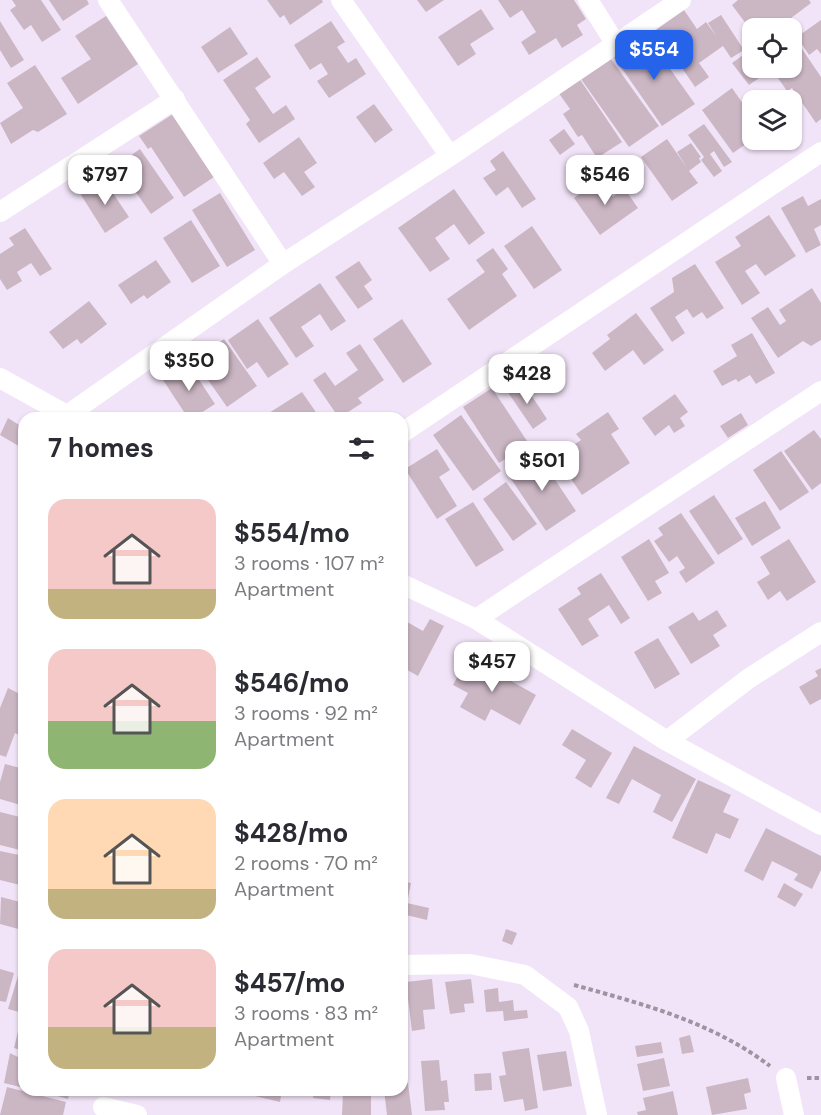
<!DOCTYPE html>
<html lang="en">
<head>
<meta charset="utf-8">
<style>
	:root { --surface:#fff; --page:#f7f7f7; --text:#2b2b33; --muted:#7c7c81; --accent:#2563eb }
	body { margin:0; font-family:"DM Sans",sans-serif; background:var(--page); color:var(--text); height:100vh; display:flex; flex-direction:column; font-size:22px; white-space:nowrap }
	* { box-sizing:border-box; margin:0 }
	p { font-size:20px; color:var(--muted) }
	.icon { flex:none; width:33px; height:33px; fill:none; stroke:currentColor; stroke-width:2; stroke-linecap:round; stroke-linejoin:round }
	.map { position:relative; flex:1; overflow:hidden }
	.drawer { position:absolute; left:18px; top:412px; width:390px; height:684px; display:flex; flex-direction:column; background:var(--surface); border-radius:18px; box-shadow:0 2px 4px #0004 }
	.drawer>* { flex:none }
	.controls { position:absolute; left:742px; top:18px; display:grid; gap:12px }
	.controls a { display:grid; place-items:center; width:60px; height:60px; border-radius:12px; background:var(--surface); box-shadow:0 2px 4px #0004; font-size:30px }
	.price { position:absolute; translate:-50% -51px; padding:0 14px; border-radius:12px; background:#fff; color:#222; font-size:20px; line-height:39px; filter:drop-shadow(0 2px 3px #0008) }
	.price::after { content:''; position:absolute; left:50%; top:36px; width:18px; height:14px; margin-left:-9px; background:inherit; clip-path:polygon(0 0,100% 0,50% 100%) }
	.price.on { background:var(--accent); color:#fff }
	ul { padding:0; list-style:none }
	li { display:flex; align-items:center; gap:18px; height:150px; padding:0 30px }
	li span { display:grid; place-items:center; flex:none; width:168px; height:120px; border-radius:18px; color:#555 }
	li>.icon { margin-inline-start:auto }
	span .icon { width:72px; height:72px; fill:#fffc; stroke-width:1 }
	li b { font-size:26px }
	h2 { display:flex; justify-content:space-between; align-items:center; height:72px; padding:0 30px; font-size:26px }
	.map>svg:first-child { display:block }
</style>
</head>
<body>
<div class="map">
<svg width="821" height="1115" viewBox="0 0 821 1115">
	<rect width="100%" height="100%" fill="#f2e4f8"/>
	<path fill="#cbb6c4" d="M12 0H41L61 30 42 42 31 25 24 30 10 10 16 6Z
		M49 0H87L89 4 63 21Z
		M267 0H322L323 2 290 25 284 15 280 18Z
		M417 0H444L426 12Z
		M498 0H574L586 19 577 25 583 35 562 48 556 38 529 55 521 42 536 32 522 10 510 18Z
		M738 0H809L811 3 778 28H753V33L732 5Z
		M481 9 494 29 470 44 476 54 458 66 438 37Z
		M684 10 697 29 706 22 717 37 708 23 721 15 744 50 731 58 723 46 699 63 709 77 695 87 656 30Z
		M106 16 138 64 78 104 61 78 91 59 75 36Z
		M821 20V54L817 49 809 55 797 37Z
		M0 21 24 60 11 68 0 50Z
		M331 21 345 42 337 47 348 63 356 58 366 74 329 98 317 81 328 74 321 63 310 70 294 45Z
		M230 27 248 54 218 73 201 47Z
		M646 35 695 104 662 126 614 57Z
		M794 37 821 77V119L816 123 792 88 787 91 771 68H792Z
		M753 48V68H767L769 71 749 85 732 63Z
		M257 57 271 77 255 88 273 114 286 105 295 119 259 143 246 124 250 120 223 80Z
		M611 59 659 126 629 147 581 79Z
		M35 65 67 114 38 132 33 130 11 144 0 123 23 108 7 83Z
		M579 78 622 142 597 158 582 135 578 137 563 114 570 109 558 92Z
		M732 88 746 108 753 102V139L733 153 702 110Z
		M374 104 393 130 375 143 356 117Z
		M173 114 214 177 184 197 151 147 148 149 139 136Z
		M704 124 732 162 724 167 714 151 710 154 722 171 714 177 701 160 704 157 688 135Z
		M564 129 575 144 560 155 549 140Z
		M299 137 317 163 304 172 315 187 302 196 284 172 274 179 263 163Z
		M667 139 687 168 677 152 691 143 701 157 699 158 701 162 689 171 698 183 672 201 641 157Z
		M140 149 174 198 151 214 117 165Z
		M503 151 536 199 522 208 508 187 496 196 483 178 496 170 490 161Z
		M601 179 613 197 624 188 638 208 600 235 574 198Z
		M104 180 129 217 105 233 81 195Z
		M454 189 485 233 469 245 454 224 435 238 450 259 430 272 398 228Z
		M220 193 255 250 227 267 192 210Z
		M803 196 808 206 821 199V225L814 229 821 245 806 253 781 208Z
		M769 215 796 256 765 276 756 264 745 271 760 293 742 305 715 262 741 246 735 237Z
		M191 220 220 266 192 283 163 238Z
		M532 226 562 270 534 289 504 246Z
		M25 228 52 269 40 276 31 263 17 272 22 281 7 290 0 279V254L14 245 9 238Z
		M493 248 508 269 502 274 517 296 469 330 447 299 485 272 476 260Z
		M156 260 171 282 147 299 144 295 131 304 118 285Z
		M359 261 372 280 364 286 373 299 358 309 335 277Z
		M695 264 724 308 707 319 702 312 693 318 687 309 675 317 685 333 672 342 650 308 674 292 672 278Z
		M320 283 346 321 331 331 320 314 301 327 314 346 296 358 269 318Z
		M812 288 821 303V340L811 346 803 341 778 358 751 318 768 307 780 325 786 321 779 310Z
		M89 301 107 324 81 344 77 339 63 349 49 332Z
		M636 313 664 350 644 365 633 350 605 371 592 353 610 339 607 335Z
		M258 319 289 364 268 378 257 362 247 369 228 340Z
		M402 319 432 364 403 383 373 339Z
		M752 333 775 373 756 384 750 375 738 382 736 379 722 386 713 371 737 356 731 345Z
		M224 339 257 386 227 407 194 360Z
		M360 344 384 380 358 398 362 403 339 418 313 380 325 372 335 386 358 370 346 353Z
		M188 363 215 404 193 418H188L163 380Z
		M522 381 547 419 533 429 507 391Z
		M492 388 529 444 499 463 463 407Z
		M302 392 320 418H261Z
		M675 394 688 412 680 418 685 426 674 433 669 425 655 436 642 418Z
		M608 412 619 429 611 434 630 463 582 495 556 457 581 440 576 434Z
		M741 413 748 425 728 438 720 426Z
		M461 415 501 471 473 491 433 435Z
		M8 418 24 428 22 448 0 435Z
		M814 430 821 439V483L812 490 784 451Z
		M437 449 450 470 439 477 457 506 437 519 405 469Z
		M781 451 809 492 780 511 753 470Z
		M537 453 576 511 546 531 507 473Z
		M506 482 537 524 513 541 483 499Z
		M714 495 743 539 718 555 689 511Z
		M765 501 781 528 752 546 735 518Z
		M473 502 504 550 476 567 445 519Z
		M681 513 715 563 686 583 679 572 685 568 677 556 669 562 654 541 663 535 658 528Z
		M649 539 669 573 655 581 662 593 648 601 621 557Z
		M789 539 816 582 787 601 780 591 768 600 757 582 770 574 760 557Z
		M601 573 630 618 621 624 609 605 588 619 599 636 582 646 558 609 581 594 577 588Z
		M717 610 727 626 713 635 720 646 691 664 668 627 693 612 699 621Z
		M402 619 423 631 430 619 444 626 418 676 402 667Z
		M658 638 680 674 655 689 634 652Z
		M468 657 536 695 520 725 491 709 485 721 460 707 468 693 453 685Z
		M821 668V699L810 705 799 687 818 676 815 671Z
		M8 688 24 696V737L15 733 6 757 0 755V708Z
		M572 729 612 753 591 788 575 778 586 760 562 745Z
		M634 746 696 779 672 822 653 812 661 795 632 779 619 804 606 798Z
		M5 764 24 769V806L0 799V782Z
		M698 780 731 795 723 812 739 819 730 839 716 833 707 854 672 838Z
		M0 812 24 818V851L0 845Z
		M766 828 821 856V870L812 889 794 880 798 874 772 861 763 881 744 871Z
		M0 851 24 856V886L0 880Z
		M402 881 411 883 407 903 429 908 427 920 402 914Z
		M784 883 803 894 795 907 777 897Z
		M1 897 24 903 22 930 0 924Z
		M506 929 517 933 512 945 502 941Z
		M0 969 14 973 6 1002 0 1001Z
		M18 976 24 978V995L19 1012 8 1009Z
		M432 979 435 1009 423 1010 425 1029 412 1031 406 982Z
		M471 979 474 1003 464 1004 465 1012 450 1014 445 982Z
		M498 988 499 1002 513 1000 514 1011 527 1010 528 1018 504 1021 503 1011 486 1012 484 990Z
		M22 1015H24V1051L14 1048Z
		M690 1035 694 1052 682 1054 679 1038Z
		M661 1042 663 1053 637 1057 635 1046Z
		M529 1048 538 1108 525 1111 523 1099 504 1102 499 1076 506 1075 502 1052Z
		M566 1051 572 1086 543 1091 537 1055Z
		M10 1053 24 1060 20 1087 4 1083Z
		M664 1058 670 1086 643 1091 637 1064Z
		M439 1060 441 1081 447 1080 449 1102H444L445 1110 425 1111 421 1061Z
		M491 1073 492 1090 475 1091 474 1074Z
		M748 1078 751 1092 744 1094 747 1109 712 1115 706 1087Z
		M402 1083H408L412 1115H387L384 1090H402Z
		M7 1087 66 1102 63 1115H0Z
		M37 1090H70L68 1099Z
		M257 1090H282L280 1102 255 1096Z
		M314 1090H331L330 1100 313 1098Z
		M343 1090H371V1115H342Z
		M673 1091 678 1115H638L637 1112 646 1110 643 1098Z"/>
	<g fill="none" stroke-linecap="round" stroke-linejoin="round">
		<path stroke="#9d93a1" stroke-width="4" stroke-dasharray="4.5 3" stroke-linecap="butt" d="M574 985C643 1004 712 1022 770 1066
			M807 1078H821"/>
		<path stroke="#fff" stroke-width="20" d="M108 0 283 264
			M341 0 450 156
			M588 0 615 43
			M0 212 175 99
			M0 378 72 418
			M66 416 283 264 450 156 681 0
			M402 433 821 152
			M402 584 476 619 667 741 821 825
			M476 619 821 391
			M667 741 748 679 821 632
			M402 965 470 964 525 975 568 1007 579 1031 597 1115
			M786 1078 794 1115
			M103 1107 137 1115"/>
	</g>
</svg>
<div class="controls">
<a><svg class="icon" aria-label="locate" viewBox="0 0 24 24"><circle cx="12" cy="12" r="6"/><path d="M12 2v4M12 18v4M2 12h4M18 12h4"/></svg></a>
<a><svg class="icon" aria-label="layers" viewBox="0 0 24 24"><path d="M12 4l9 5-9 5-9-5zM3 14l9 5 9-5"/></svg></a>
</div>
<b class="price on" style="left:654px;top:81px">$554</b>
<b class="price" style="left:105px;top:206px">$797</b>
<b class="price" style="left:605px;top:206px">$546</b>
<b class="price" style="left:189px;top:392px">$350</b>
<b class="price" style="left:527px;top:405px">$428</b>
<b class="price" style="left:542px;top:492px">$501</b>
<b class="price" style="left:492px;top:693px">$457</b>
<section class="drawer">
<h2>7 homes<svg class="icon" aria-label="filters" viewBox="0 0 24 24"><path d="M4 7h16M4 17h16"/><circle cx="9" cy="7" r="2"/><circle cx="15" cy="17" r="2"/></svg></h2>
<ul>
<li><span style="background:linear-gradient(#f6c9c9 75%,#c2b280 0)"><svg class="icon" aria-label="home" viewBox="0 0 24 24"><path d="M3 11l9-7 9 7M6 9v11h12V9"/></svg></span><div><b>$554/mo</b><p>3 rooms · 107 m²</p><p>Apartment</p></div></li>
<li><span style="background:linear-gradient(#f6c9c9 60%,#8fb573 0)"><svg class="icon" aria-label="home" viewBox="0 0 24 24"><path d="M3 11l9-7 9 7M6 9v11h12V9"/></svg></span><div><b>$546/mo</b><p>3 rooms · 92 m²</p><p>Apartment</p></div></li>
<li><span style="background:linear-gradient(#ffd9b3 75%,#c2b280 0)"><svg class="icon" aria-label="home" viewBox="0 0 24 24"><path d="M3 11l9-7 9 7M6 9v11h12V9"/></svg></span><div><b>$428/mo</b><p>2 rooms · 70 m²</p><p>Apartment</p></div></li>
<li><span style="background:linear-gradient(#f6c9c9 65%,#c2b280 0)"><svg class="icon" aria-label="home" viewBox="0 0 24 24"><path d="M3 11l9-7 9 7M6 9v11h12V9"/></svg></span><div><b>$457/mo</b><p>3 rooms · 83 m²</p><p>Apartment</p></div></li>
</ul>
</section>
</div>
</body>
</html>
